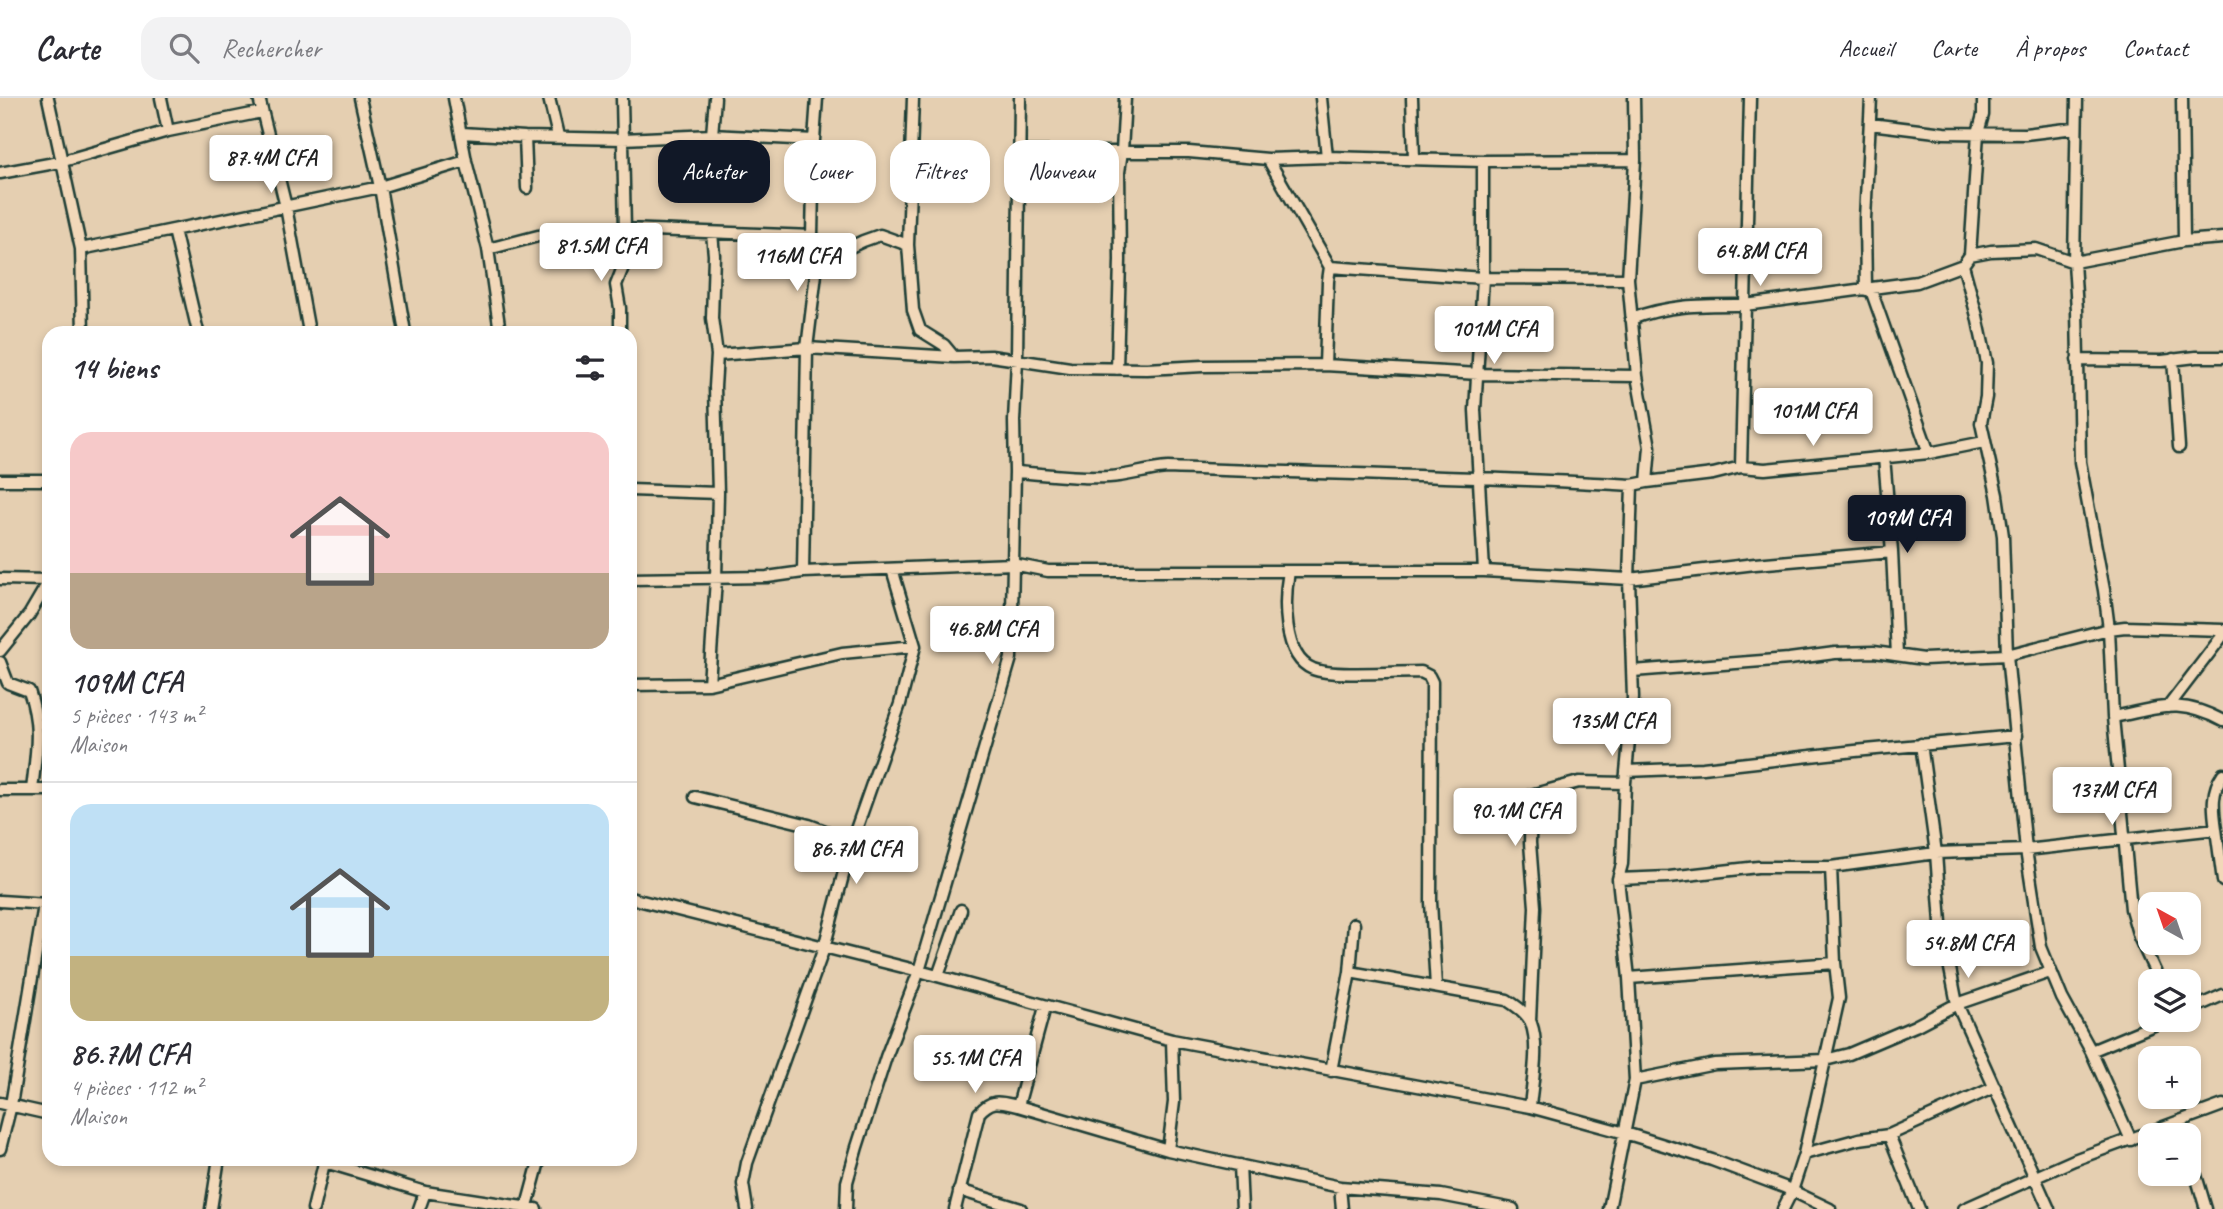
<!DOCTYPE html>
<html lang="fr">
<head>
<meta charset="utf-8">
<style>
	:root { --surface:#fff; --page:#f2f2f3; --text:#2b2b33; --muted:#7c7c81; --line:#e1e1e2; --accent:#111827 }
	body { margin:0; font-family:Caveat,sans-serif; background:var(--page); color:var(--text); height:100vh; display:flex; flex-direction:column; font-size:26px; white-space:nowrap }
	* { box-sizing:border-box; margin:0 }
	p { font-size:23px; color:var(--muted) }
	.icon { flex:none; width:38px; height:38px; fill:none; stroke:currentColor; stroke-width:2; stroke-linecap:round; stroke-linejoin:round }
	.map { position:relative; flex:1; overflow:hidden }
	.side { position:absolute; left:42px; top:228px; width:595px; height:840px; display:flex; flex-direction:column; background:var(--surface); border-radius:21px; box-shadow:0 4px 10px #0003 }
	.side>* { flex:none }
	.top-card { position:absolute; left:658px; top:42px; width:665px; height:63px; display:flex; gap:14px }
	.needle { width:46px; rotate:320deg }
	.controls { position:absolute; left:2138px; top:794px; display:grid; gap:14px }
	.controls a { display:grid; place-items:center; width:63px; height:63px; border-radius:14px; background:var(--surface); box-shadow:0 4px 10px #0003; font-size:35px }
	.price { position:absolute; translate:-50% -60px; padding:0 16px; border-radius:7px; background:#fff; color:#222; font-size:23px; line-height:46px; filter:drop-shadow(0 2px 4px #0008) }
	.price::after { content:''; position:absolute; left:50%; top:42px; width:21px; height:16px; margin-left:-10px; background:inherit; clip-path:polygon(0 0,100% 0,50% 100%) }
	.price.on { background:var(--accent); color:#fff }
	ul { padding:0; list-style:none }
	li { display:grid; align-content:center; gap:14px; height:371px; padding:0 28px }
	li+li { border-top:2px solid var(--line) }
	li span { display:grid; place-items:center; height:217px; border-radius:21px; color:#555 }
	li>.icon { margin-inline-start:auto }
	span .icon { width:126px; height:126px; fill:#fffc; stroke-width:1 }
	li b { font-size:30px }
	h2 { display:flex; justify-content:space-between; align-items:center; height:84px; padding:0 28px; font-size:30px }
	.pill { padding:0 24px; border-radius:21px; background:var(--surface); box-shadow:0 4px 10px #0003; font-size:24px; line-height:63px }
	.pill.on { background:var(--accent); color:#fff }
	header { display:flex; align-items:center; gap:42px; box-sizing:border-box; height:98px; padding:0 35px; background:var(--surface); border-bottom:2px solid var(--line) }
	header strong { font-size:33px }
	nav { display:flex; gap:38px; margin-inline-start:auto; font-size:24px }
	.search { width:490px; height:63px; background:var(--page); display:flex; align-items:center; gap:18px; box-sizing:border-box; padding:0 24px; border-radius:21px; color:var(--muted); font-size:26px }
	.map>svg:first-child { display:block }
</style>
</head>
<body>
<header>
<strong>Carte</strong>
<div class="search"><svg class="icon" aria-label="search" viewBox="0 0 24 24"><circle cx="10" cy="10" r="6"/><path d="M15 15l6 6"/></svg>Rechercher</div>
<nav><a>Accueil</a><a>Carte</a><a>À propos</a><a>Contact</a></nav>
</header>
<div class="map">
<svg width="2223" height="1111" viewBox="0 0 2223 1111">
	<rect width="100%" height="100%" fill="#e5cfb1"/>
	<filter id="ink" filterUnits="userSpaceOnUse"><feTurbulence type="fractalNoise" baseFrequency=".0143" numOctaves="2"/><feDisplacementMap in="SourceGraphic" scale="14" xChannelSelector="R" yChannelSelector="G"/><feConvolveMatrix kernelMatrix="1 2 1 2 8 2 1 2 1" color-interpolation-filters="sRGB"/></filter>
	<g filter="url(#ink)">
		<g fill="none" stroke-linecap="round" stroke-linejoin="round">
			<g stroke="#1f3d34" stroke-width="15">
				<path id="minor" d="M48 0 81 151 83 234
					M161 0 168 33
					M259 0 286 109 309 234
					M360 0 380 89 405 234
					M454 0 466 63 488 151 500 234
					M549 0 558 38
					M622 0 625 131 812 138
					M913 0 908 147 913 212 920 232 944 247 954 259 991 258 1070 270 1147 271 1203 268 1325 267 1479 276 1637 278
					M1321 0 1327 59
					M1412 0 1414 60
					M2077 0 2074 164 2077 212 2080 364 2104 492 2109 531 2113 619 2131 811 2139 839 2160 884
					M2182 0 2184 143
					M1870 26 1944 35 2025 36 2075 30
					M462 35 525 39 623 41 712 37 814 42 812 138 827 154 842 153 863 143 880 137 908 147
					M712 37 715 0
					M525 39 527 90
					M814 42 817 0
					M1020 54H1189L1268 61 1327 59 1483 63 1635 62
					M1268 61 1330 169 1328 183 1325 267
					M1483 63V180L1475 312 1484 473
					M0 75 60 64 168 33 262 14
					M174 132 198 234
					M81 151 380 89 466 63
					M488 151 538 138 625 131V164L616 187 620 210V234
					M1970 157 1978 35 1983 17V0
					M1963 167 1977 218 1987 265 1986 299 1981 325 1997 397 2003 438 2007 557 2026 752 2041 849 2062 900 2091 953 2131 1042
					M1330 169 1483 180 1628 181
					M1866 192 1865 121 1871 0
					M1871 192 1929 355
					M1631 221C1669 206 1705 207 1745 207L1750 0
					M717 257 807 250 954 259
					M2173 261 2179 349
					M2077 262 2162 263 2196 259H2223
					M1117 271 1120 162 1119 74 1122 53 1125 0
					M1884 359 1892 454 1897 557
					M1741 369 1745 207 1917 184 1963 167 1970 157 1991 153 2036 151 2074 164 2184 143 2223 140
					M1015 374C1046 376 1079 381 1109 379 1129 378 1148 371 1168 370 1323 376 1478 378 1632 387L1647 384 1650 349 1637 278 1628 181 1635 62 1634 0
					M0 382H49
					M1647 384 1713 376 1741 369 1765 371 1929 355 1984 344
					M630 392 718 395
					M1289 473C1284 500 1282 559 1313 571 1332 579 1397 574 1421 574L1429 578 1432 584 1431 804 1436 889
					M803 474 807 250 816 176 827 154
					M0 481 49 482
					M630 481 767 479 803 474 1013 466 1048 473H1484L1629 481 1755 466 1892 454
					M0 553 29 517 49 483
					M0 564 8 585 29 593C42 630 36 654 32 692
					M1633 573 1789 561 1835 555 1874 554 1924 561 2007 557 2109 531 2125 529 2223 532
					M709 586 716 481 718 395 715 289 717 257 712 220 714 157 712 135
					M630 587 709 586 842 555 915 548
					M2168 609 2223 537
					M2113 619C2160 610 2178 599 2223 623
					M1921 646 1936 755 1941 825 1957 906 2049 1111
					M1626 673 1703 670 1855 653 2016 638
					M0 692H49
					M695 699 809 727 852 743
					M2216 731C2213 710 2211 693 2223 676
					M1618 781 1669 779 1758 769H1831L1936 755 2026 752 2216 731 2223 783
					M630 800 919 873 1172 942 1530 1009 1625 1035 1712 1062 1784 1089 1830 1111
					M0 803 48 806
					M1350 874 1507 902C1516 908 1527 915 1531 925 1540 949 1532 984 1530 1009
					M938 878 961 812
					M1629 880 1835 865
					M2189 912 2223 897
					M1530 923 1535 809 1530 745 1531 697 1579 684 1625 685
					M2091 953 2166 922
					M1331 973 1350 874 1354 826
					M1635 982 1715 966 1825 962 1849 956 1915 928 1957 906 2050 874
					M0 1005 49 1016
					M1018 1008 1168 1052 1340 1089 1441 1097 1513 1111
					M2180 1023 2184 1038
					M1889 1037 1919 1111
					M0 1051 11 1007 44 807
					M1168 1052 1174 1004 1172 942
					M2189 1054 2206 1111
					M1804 1056 1859 1041 1889 1037 1995 989
					M325 1064 425 1094 536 1111
					M1240 1067 1242 1111
					M1340 1089 1342 1111
					M959 1092 1021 1111
					M527 1108 540 1060
					M211 1111 219 1060
					M313 1111 325 1061
					M419 1111 425 1094
					M747 1111 743 1086 747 1065 824 850 852 743 900 606 915 548 892 471
					M846 1111 847 1084 857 1049 886 959 919 873 1011 560 1015 374 1014 323 1017 262 1020 0
					M955 1111 979 1015C992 1000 1000 1004 1018 1008L1045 909
					M1609 1111 1635 982 1629 880 1618 781 1622 766 1625 685 1633 600 1629 481 1632 387
					M1783 1111 1792 1093 1804 1056 1839 900 1835 865 1831 769
					M1964 1111 2074 1062 2223 1007"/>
			</g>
			<use href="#minor" stroke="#f2d8b9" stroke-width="10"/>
		</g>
	</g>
</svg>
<div class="controls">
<a><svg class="needle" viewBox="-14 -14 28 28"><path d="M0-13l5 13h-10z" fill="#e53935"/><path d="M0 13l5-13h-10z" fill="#7c7c81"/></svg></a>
<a><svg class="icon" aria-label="layers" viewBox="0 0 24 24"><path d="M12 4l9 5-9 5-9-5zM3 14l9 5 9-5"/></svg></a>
<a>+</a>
<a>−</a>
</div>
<b class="price" style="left:271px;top:97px">87.4M CFA</b>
<b class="price" style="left:601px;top:185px">81.5M CFA</b>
<b class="price" style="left:1760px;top:190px">64.8M CFA</b>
<b class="price" style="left:797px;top:195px">116M CFA</b>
<b class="price" style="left:1494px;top:268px">101M CFA</b>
<b class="price" style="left:1813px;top:350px">101M CFA</b>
<b class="price on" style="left:1907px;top:457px">109M CFA</b>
<b class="price" style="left:992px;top:568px">46.8M CFA</b>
<b class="price" style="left:1612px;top:660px">135M CFA</b>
<b class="price" style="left:2112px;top:729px">137M CFA</b>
<b class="price" style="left:1515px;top:750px">90.1M CFA</b>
<b class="price" style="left:856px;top:788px">86.7M CFA</b>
<b class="price" style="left:1968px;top:882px">54.8M CFA</b>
<b class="price" style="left:975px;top:997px">55.1M CFA</b>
<div class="top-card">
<a class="pill on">Acheter</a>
<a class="pill">Louer</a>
<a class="pill">Filtres</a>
<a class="pill">Nouveau</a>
</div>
<section class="side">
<h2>14 biens<svg class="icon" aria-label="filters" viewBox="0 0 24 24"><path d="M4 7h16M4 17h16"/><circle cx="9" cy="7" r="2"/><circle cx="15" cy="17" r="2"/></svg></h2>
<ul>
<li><span style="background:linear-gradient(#f6c9c9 65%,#b9a48a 0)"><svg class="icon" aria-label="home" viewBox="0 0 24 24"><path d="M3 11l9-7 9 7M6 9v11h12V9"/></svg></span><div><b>109M CFA</b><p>5 pièces · 143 m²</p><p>Maison</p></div></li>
<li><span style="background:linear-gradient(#bfe0f5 70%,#c2b280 0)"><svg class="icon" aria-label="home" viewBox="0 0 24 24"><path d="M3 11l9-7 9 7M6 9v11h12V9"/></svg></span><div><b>86.7M CFA</b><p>4 pièces · 112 m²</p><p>Maison</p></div></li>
</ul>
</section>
</div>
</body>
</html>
